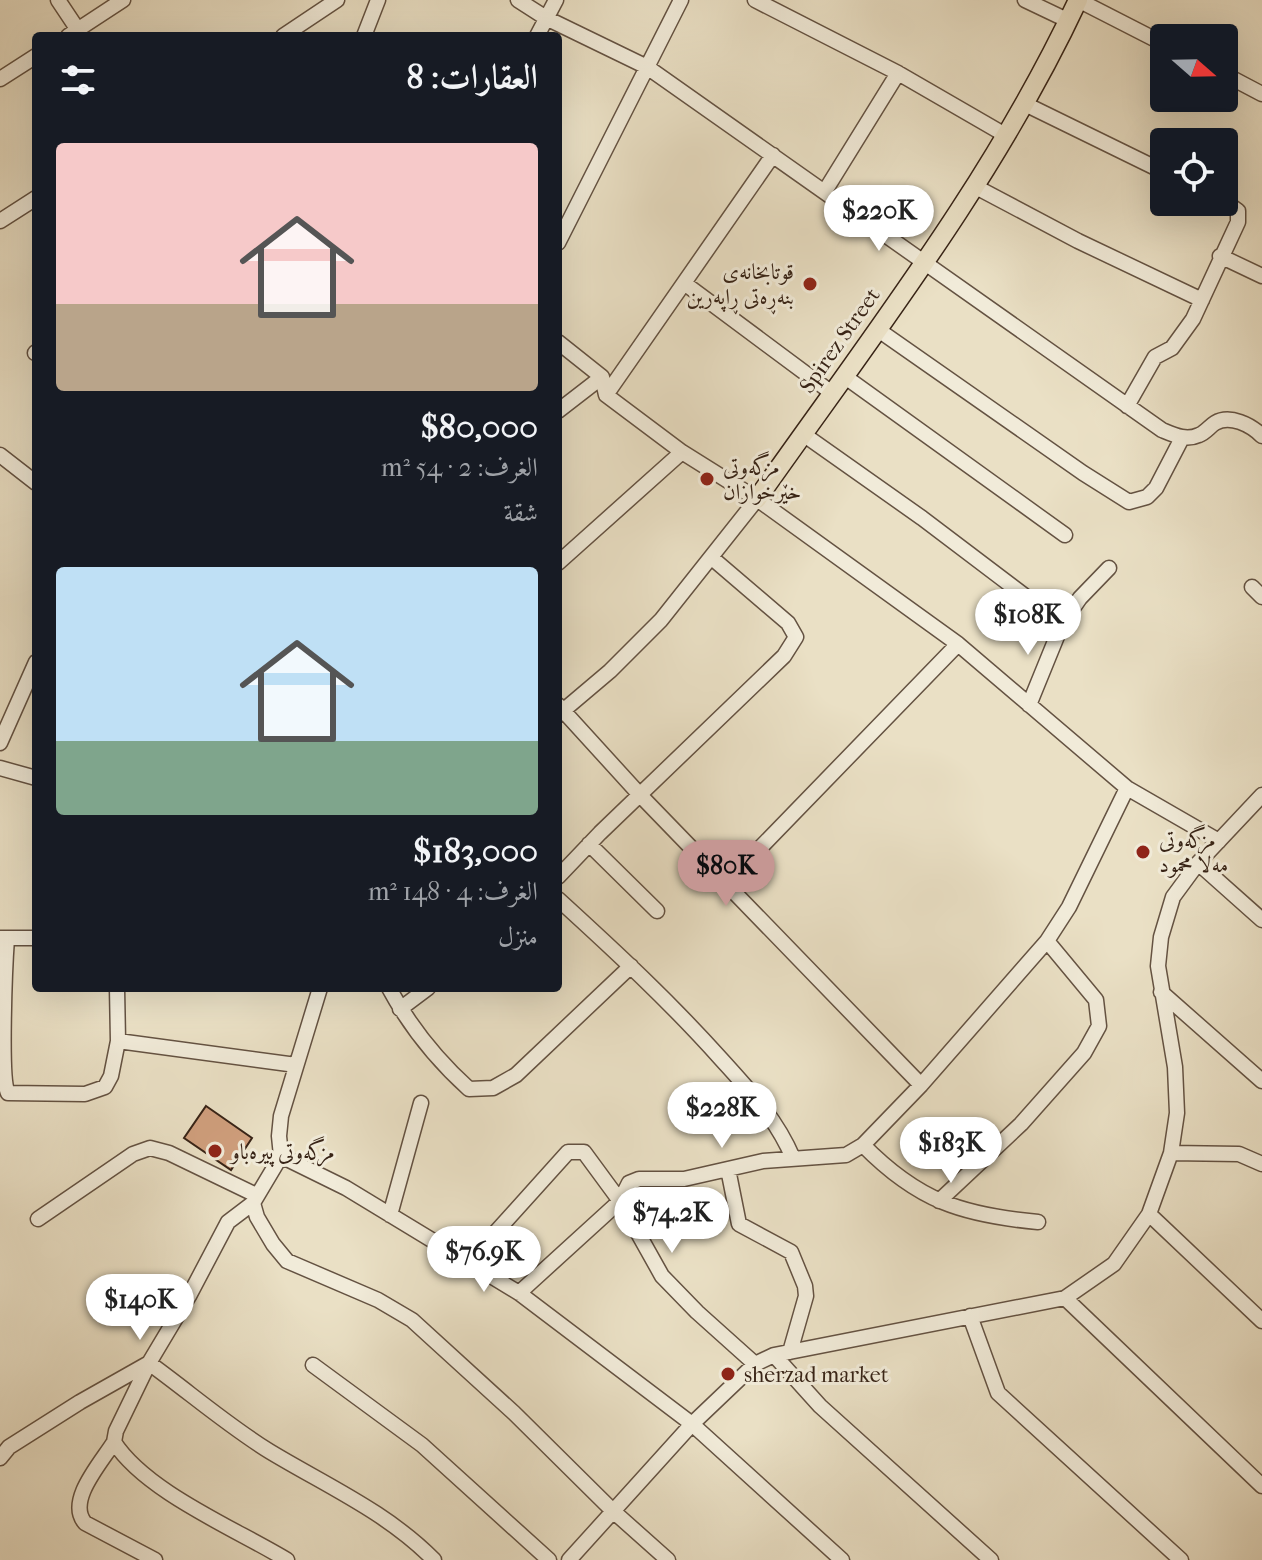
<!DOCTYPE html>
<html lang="ar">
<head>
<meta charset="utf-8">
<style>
	:root { --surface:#171b24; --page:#242831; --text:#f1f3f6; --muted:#9ea1a6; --accent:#c59692 }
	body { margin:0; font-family:"IM FELL French Canon",Amiri,serif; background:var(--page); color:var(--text); direction:rtl; height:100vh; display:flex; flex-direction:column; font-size:30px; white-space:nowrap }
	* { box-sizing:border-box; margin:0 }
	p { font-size:26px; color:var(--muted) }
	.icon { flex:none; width:44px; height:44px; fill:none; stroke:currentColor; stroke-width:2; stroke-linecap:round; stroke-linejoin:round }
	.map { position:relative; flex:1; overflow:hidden; direction:ltr }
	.panel { position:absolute; left:32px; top:32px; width:530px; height:960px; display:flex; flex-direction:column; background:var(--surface); border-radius:8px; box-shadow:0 8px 32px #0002; direction:rtl }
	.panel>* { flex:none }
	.needle { width:52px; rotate:110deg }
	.fabs { position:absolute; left:1150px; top:24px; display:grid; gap:16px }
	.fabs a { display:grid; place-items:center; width:88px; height:88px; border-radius:8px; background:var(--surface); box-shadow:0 8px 32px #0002; font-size:40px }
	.price { position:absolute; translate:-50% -68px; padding:0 18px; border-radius:28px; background:#fff; color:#222; font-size:26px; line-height:52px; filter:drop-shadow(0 2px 4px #0008) }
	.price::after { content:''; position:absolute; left:50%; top:48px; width:24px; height:18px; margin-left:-12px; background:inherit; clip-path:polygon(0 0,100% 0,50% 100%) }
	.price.selected { background:var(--accent); color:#111 }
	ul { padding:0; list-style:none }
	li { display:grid; align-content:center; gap:16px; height:424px; padding:0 24px }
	li span { display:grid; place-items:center; height:248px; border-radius:8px; color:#555 }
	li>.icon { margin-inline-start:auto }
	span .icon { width:144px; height:144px; fill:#fffc; stroke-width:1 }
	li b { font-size:34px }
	h2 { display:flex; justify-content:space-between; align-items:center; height:96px; padding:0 24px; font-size:34px }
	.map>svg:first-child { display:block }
</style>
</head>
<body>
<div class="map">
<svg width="1262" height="1560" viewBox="0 0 1262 1560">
	<rect width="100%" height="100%" fill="#eae0c5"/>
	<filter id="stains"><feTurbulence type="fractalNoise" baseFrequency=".0025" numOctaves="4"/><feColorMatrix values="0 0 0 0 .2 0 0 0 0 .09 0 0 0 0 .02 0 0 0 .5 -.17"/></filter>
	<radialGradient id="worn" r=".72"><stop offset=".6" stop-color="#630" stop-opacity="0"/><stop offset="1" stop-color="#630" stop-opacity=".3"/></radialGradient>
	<path fill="#d09f7d" stroke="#372316" stroke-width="2" d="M206 1106 252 1138 231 1170 184 1138Z"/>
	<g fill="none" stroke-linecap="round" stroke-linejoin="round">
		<g stroke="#645242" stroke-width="17">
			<path id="minor" d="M58 0 82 36
				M518 0 546 18 647 67 1162 430C1174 435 1186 441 1199 435 1205 433 1210 426 1215 423 1230 414 1251 425 1262 436
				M755 0 898 73 1007 136
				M1025 0 1069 21
				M1078 0 1164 44
				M68 36 123 0
				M283 36 337 0
				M364 36 378 0
				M537 36 556 0
				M1224 74 1262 94
				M0 79 36 56
				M1025 104 1164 172
				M976 187 1078 241 1202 300
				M825 191 898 73
				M0 221 36 198
				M558 243 681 0
				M1220 256 1262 276
				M684 283 832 393
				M877 329 1083 473 1129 502 1147 497 1156 488 1182 438
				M558 342 602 377 606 395 682 452 757 499 958 644 1127 788 1219 841
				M35 353 36 352
				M844 376 1065 535
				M606 395 773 155
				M1127 406 1155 357 1172 348 1193 319 1238 222V211L1224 201
				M558 411 602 377
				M803 434 922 518 1062 624
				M0 455 36 483
				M558 563 682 452
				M1252 587 1262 597
				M558 705 640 795 921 1085
				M1029 705 1062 624 1080 598 1109 568
				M558 715 610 671 661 620 757 499
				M0 743 36 662
				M0 768 36 778
				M589 844 657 911
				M1198 863 1262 920
				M558 877 600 833 784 656 796 637 788 623 712 558
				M727 882 958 644
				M558 899C615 951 670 1002 721 1059 749 1090 776 1118 793 1158
				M0 938H36
				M7 938C5 965 0 1079 8 1093L85 1094 105 1087 111 1076 118 1041 296 1065
				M117 988 118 1041
				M320 988 281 1116 279 1136 281 1156 346 1188 519 1293 692 1424 842 1560
				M389 988C409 1025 438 1061 469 1089L493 1088 516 1075 631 966
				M1161 992 1262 1081
				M400 1009 428 988
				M863 1145C918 1201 962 1215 1038 1222
				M1171 1153 1239 1154 1262 1164
				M281 1156 253 1203 257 1217 273 1244 287 1261 378 1300 412 1320 514 1413 613 1511 668 1560
				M728 1169 739 1224 791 1252 805 1286 806 1296 790 1352
				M939 1201 1021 1124 1084 1053 1099 1026 1096 1000 1047 941
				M1149 1214 1262 1321
				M390 1215 421 1103
				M38 1219 133 1154 150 1148 169 1153 256 1195
				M468 1263 568 1152H584L620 1201 662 1276 697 1312 755 1364
				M519 1293 620 1201 629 1183 639 1179H684L763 1161 846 1155 863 1145 921 1085 1047 941 1069 907 1127 788
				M1065 1298 1262 1486
				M970 1316 998 1393 1181 1560
				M774 1355 820 1406 991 1560
				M313 1365 422 1445 549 1560
				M114 1442C101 1463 66 1501 85 1523L155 1560
				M0 1458 9 1447 80 1402 149 1363 189 1296 228 1222 253 1203
				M287 1560C236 1529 146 1492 114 1442L116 1431 149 1363C189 1392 227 1425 269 1451 325 1485 387 1512 434 1560
				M569 1560 692 1424 755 1364 774 1355 1065 1298 1114 1264 1149 1214 1171 1153 1177 1113 1175 1067 1158 966 1161 937 1173 897 1198 863 1262 795"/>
		</g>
		<g stroke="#372316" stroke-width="21">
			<path id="major" d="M757 499C871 337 994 180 1078 0"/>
		</g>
		<use href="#minor" stroke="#f1ebd9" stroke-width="14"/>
		<use href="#major" stroke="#eae0c5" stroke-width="18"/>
	</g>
	<g fill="#8f2418" stroke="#f1ebd9" stroke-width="3">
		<circle cx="810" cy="284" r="8"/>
		<circle cx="707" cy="479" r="8"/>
		<circle cx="1143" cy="852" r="8"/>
		<circle cx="215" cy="1151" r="8"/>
		<circle cx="728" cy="1374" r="8"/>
	</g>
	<g text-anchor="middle" stroke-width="6" stroke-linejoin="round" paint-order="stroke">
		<g font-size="22" fill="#372316" stroke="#f1ebd9" text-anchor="start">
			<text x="794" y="279" text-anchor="end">قوتابخانەی<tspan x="794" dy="25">بنەڕەتی ڕاپەرین</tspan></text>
			<text x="723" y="474">مزگەوتی<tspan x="723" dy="25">خێرخوازان</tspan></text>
			<text x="1159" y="847">مزگه‌وتی<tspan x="1159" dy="25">مه‌لا محمود</tspan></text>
			<text x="231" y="1159">مزگەوتی پیرەباو</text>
			<text x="744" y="1382">sherzad market</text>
		</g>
		<g font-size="22" fill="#372316" stroke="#f1ebd9">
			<text transform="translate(839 340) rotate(-55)" y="8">Spirez Street</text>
		</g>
	</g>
	<rect width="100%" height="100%" filter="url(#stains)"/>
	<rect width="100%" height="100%" fill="url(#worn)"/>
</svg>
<div class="fabs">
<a><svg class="needle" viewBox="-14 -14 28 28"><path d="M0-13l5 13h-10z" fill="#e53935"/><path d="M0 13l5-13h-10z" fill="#9ea1a6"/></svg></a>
<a><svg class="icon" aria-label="locate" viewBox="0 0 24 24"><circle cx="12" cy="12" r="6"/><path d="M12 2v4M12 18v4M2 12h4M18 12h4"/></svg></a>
</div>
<b class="price" style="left:879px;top:253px">$220K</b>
<b class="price" style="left:1028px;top:657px">$108K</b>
<b class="price selected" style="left:726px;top:908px">$80K</b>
<b class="price" style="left:722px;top:1150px">$228K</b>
<b class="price" style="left:951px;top:1185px">$183K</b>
<b class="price" style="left:672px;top:1255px">$74.2K</b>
<b class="price" style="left:484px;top:1294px">$76.9K</b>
<b class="price" style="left:140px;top:1342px">$140K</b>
<section class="panel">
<h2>العقارات: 8<svg class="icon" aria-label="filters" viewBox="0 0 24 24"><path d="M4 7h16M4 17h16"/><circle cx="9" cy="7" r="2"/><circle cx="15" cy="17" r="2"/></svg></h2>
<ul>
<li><span style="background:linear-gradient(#f6c9c9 65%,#b9a48a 0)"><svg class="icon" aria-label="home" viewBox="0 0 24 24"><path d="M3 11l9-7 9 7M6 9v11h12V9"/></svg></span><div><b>$80,000</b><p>الغرف: 2 · 54 m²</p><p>شقة</p></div></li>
<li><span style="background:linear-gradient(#bfe0f5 70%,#7fa58c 0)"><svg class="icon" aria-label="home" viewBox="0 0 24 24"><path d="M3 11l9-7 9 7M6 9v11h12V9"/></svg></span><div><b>$183,000</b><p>الغرف: 4 · 148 m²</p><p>منزل</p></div></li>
</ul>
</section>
</div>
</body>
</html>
